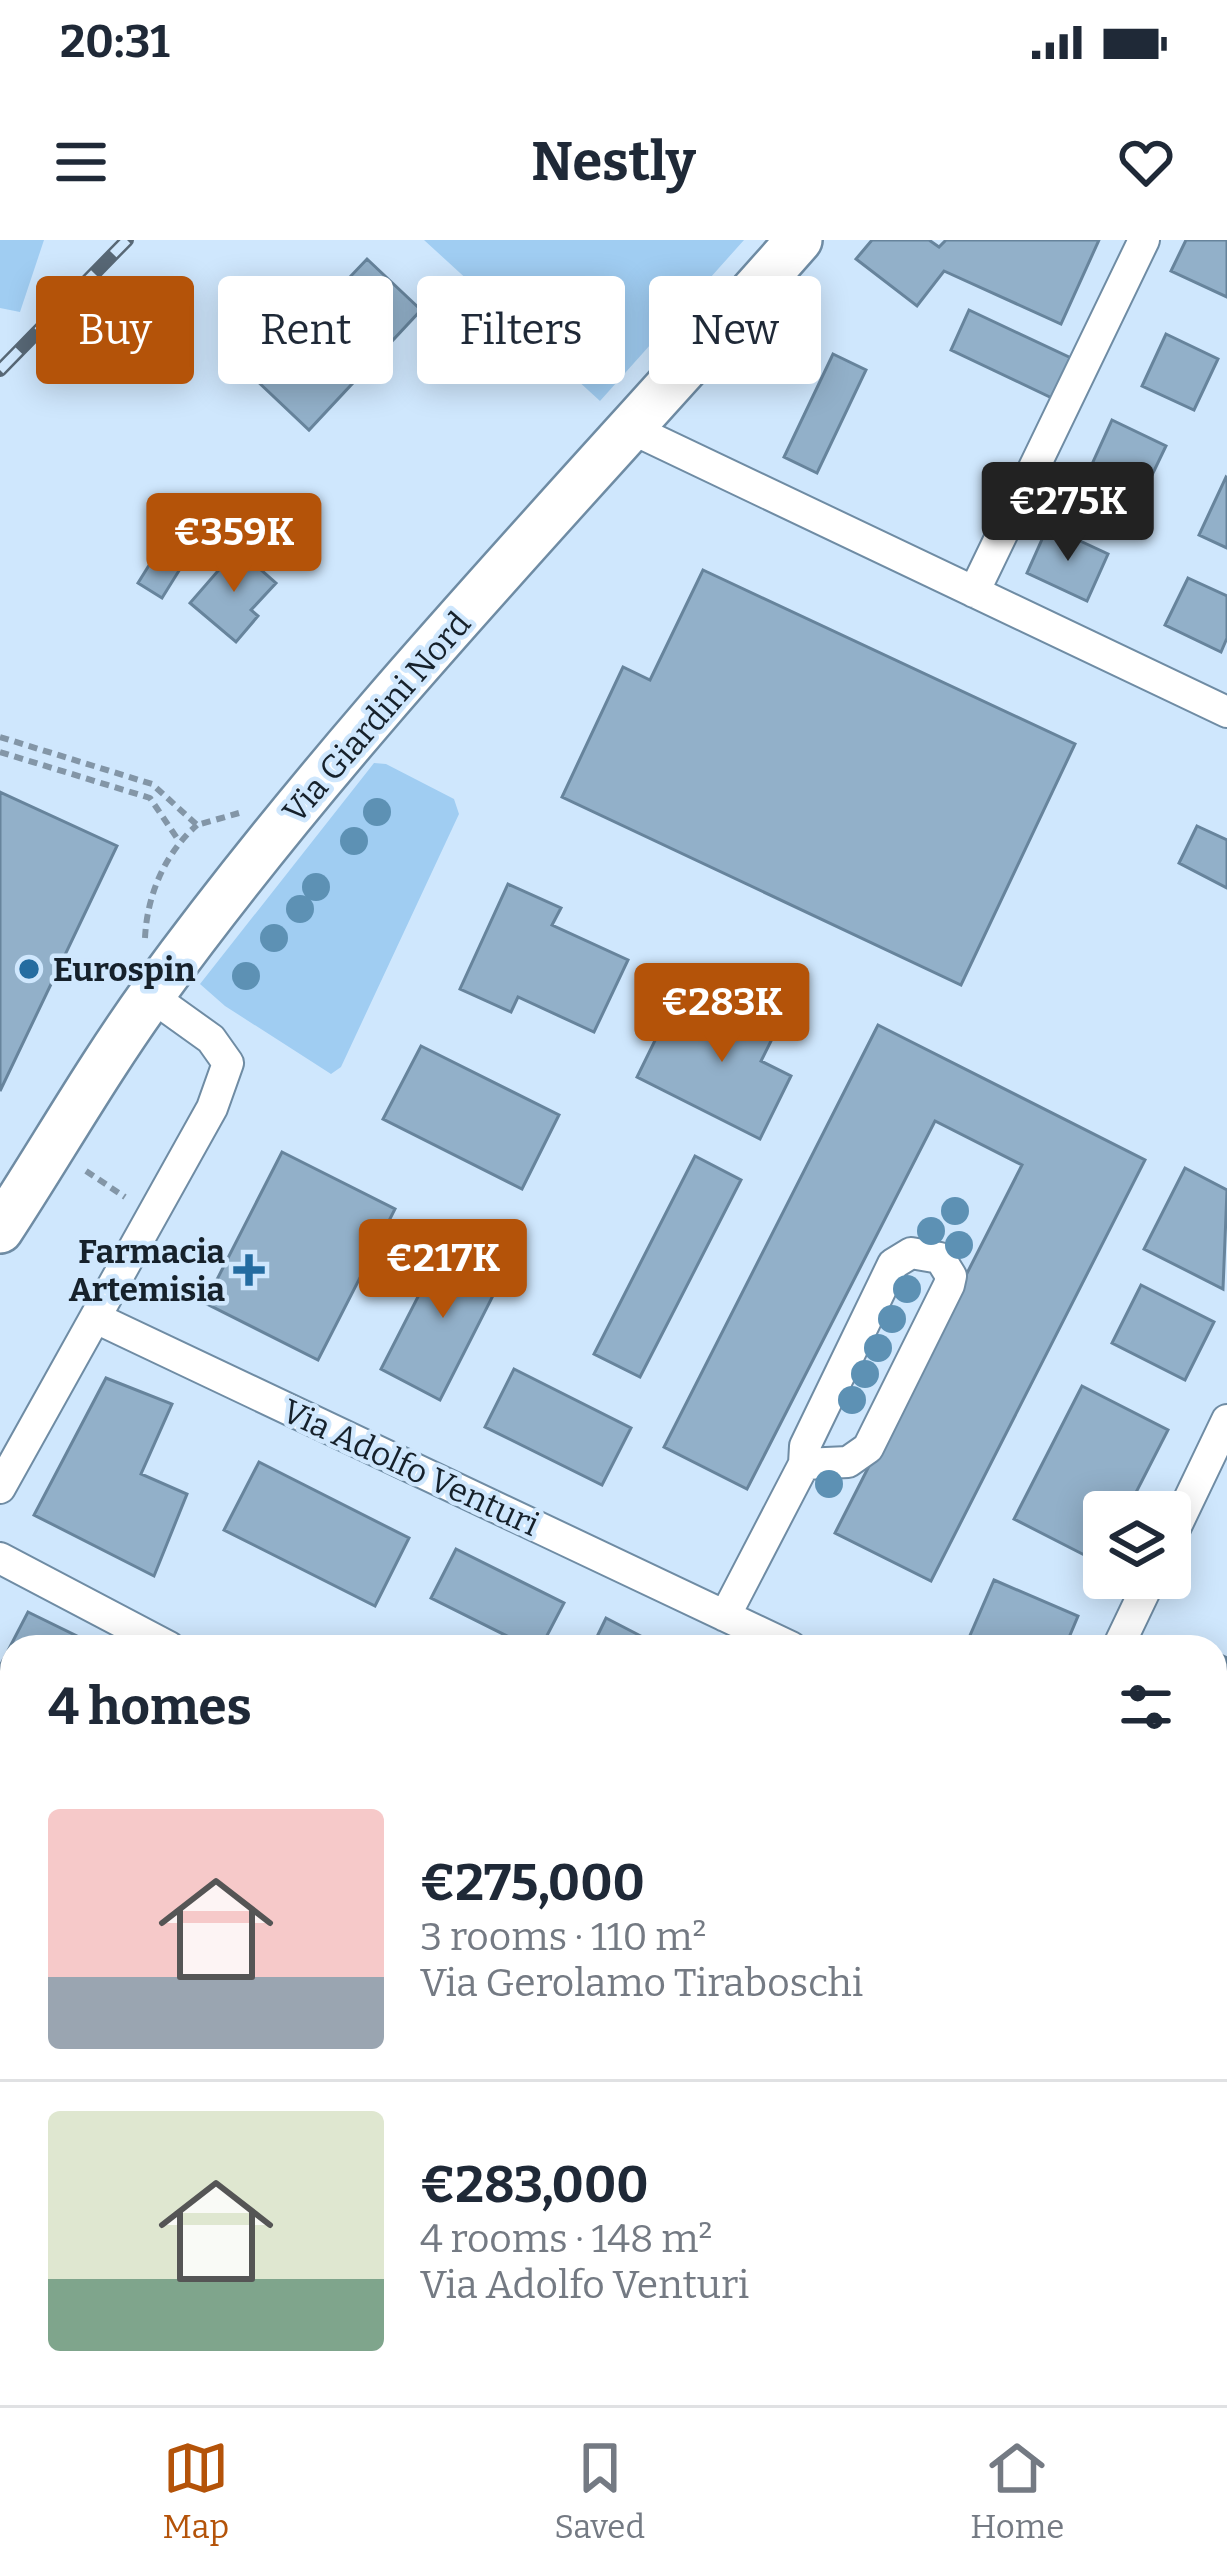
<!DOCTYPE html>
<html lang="en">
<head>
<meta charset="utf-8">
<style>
	:root { --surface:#fff; --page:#f6f6f7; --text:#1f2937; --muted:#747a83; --line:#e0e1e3; --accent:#b45309 }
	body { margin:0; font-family:Bitter,serif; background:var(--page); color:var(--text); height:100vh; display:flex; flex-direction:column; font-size:45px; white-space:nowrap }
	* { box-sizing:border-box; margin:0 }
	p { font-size:39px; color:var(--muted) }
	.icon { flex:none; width:66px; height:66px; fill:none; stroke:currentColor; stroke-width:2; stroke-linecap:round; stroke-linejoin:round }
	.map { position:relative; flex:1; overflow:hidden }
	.panel { position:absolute; left:0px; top:1395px; width:1227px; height:771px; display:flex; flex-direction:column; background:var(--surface); border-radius:36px 36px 0 0; box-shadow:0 6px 30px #0003 }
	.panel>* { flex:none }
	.top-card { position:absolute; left:36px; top:36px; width:1155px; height:108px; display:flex; gap:24px }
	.buttons { position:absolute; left:1083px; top:1251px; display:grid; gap:24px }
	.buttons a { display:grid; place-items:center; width:108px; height:108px; border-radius:12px; background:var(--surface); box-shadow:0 6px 30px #0003; font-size:60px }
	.price { position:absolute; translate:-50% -102px; padding:0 27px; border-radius:12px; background:var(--accent); color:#fff; font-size:39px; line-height:78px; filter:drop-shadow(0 3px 6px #0008) }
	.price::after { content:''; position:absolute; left:50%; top:72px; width:36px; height:27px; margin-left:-18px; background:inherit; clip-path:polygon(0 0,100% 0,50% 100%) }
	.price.selected { background:#222; color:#fff }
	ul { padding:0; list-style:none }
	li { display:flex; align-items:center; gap:36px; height:300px; padding:0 48px }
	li+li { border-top:3px solid var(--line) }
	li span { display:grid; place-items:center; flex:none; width:336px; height:240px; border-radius:12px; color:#555 }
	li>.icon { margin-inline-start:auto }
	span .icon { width:144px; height:144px; fill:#fffc; stroke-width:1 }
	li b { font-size:51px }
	h2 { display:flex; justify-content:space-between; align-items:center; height:144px; padding:0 48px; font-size:51px }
	.tag { padding:0 42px; border-radius:12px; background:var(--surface); box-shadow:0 6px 30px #0003; font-size:42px; line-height:108px }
	.tag.selected { background:var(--accent); color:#fff }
	.status { display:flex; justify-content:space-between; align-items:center; height:84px; padding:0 60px; background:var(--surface); direction:ltr }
	.status svg { height:33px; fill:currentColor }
	header { display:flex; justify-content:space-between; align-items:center; height:156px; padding:0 48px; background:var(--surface); font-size:54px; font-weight:700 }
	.dock { display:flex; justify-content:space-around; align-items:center; height:168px; border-top:3px solid var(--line); background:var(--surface); font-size:33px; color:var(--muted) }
	.dock a { display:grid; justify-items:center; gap:6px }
	.dock .selected { color:var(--accent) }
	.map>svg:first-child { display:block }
</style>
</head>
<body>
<div class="status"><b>20:31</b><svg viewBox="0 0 49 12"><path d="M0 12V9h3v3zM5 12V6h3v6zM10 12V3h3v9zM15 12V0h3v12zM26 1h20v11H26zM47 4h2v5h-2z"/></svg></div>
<header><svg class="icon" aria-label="menu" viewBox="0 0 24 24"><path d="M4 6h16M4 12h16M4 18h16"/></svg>Nestly<svg class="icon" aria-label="heart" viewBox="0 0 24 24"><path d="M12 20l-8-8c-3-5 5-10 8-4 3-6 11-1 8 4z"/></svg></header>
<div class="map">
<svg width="1227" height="2165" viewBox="0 0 1227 2165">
	<rect width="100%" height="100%" fill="#cfe7fd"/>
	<path fill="#a0cdf2" d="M0 0H44L20 72 0 68Z
		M424 0H744L600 161Z
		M374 523 386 524 454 559 459 574 341 827 331 834 225 766 200 744Z
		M1227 1848V2165H1075L1081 2154H1215V1873Z
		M0 2104 12 2110V2154H105L129 2165H0Z"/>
	<path fill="#92b0c9" stroke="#67849c" stroke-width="3" d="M872 0H929L939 7 946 0H1099L1061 84 944 31 917 66 856 19Z
		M1186 0H1227V57L1171 31Z
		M367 19 421 70 309 190 254 138Z
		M969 70 1071 118 1052 158 951 110Z
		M1166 94 1218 119 1194 170 1142 146Z
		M833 114 866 130 817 233 784 217Z
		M1112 180 1166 206 1141 258 1088 233Z
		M1226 237 1227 238V308L1199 295Z
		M179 277 203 292 162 358 138 343Z
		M1048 286 1108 314 1087 361 1027 333Z
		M237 309 276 343 251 370 258 376 236 402 190 363Z
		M703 330 1075 504 961 745 562 557 623 427 650 440Z
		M1188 338 1227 356V398L1221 412 1165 385Z
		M0 552 117 606 0 851Z
		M1197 586 1227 600V648L1179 623Z
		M508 644 561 668 552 685 628 720 594 792 518 757 511 772 460 749Z
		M729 750 783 777 761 821 791 836 760 899 637 837 666 778 705 798Z
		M878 785 1145 920 931 1341 835 1293 1022 925 935 881 747 1249 664 1207Z
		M421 806 559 875 522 949 383 879Z
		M282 912 395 969 318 1120 205 1063Z
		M695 916 741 940 640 1137 594 1114Z
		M1185 928 1227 950 1223 1049 1144 1009Z
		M446 1002 505 1032 440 1160 381 1129Z
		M1141 1045 1214 1082 1185 1140 1112 1103Z
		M514 1129 631 1188 602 1245 485 1187Z
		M106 1138 172 1164 141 1234 187 1254 154 1336 34 1275Z
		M1082 1146 1168 1190 1126 1272H1104L1100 1323 1014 1279Z
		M259 1222 409 1298 375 1366 224 1290Z
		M456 1309 564 1363 541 1407H529L431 1358Z
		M994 1340 1078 1376 1065 1407H965Z
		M28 1372 89 1402 86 1407H12V1650L0 1644V1426Z
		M606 1378 662 1407H592Z
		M1215 1412 1227 1418V1490L1215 1513Z
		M1215 1645 1227 1651V1736L1215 1760Z
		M0 1839 12 1844V1893L0 1918Z
		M449 2154H502L497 2165H471Z
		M584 2154H637L659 2165H578Z
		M948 2154H1019L1014 2165H943Z"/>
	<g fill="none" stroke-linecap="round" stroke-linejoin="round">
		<g stroke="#6f8ca4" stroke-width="20">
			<path id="service" d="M0 1790 12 1796"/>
		</g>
		<g stroke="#6f8ca4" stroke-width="34">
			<path id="minor" d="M632 189 1227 472
				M974 352 1144 0
				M98 1079 791 1407
				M0 1248 212 868 228 823 211 799 151 756
				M1170 1299 1227 1180
				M0 1318 169 1407
				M725 1376 804 1224 848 1222 868 1208 949 1045 951 1036 940 1018 911 1013 893 1024 805 1206 804 1224
				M1118 1407 1151 1338
				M1215 1607 1227 1613
				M1215 1873 1227 1848
				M1075 2165 1080 2154"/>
		</g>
		<g stroke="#6f8ca4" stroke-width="50">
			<path id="secondary" d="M0 990C51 912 98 829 153 753 348 485 581 248 799 0"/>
		</g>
		<path stroke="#8396a7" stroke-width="6" stroke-dasharray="9 6" stroke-linecap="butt" d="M0 497 152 544 197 585 239 573
			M0 512 150 558 179 601
			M145 698C147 655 165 613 197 585
			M86 931 125 957"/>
		<use href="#service" stroke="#fff" stroke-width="15"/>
		<use href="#minor" stroke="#fff" stroke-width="30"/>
		<use href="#secondary" stroke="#fff" stroke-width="45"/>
		<g stroke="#586876" stroke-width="14">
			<path id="rail" d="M0 130 127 0"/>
		</g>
		<use href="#rail" stroke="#cfe7fd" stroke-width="9" stroke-dasharray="27" stroke-linecap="butt"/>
	</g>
	<g fill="#5d91b4">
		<circle cx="377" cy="572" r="14"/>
		<circle cx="354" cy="601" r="14"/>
		<circle cx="316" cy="647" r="14"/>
		<circle cx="300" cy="669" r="14"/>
		<circle cx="274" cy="698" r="14"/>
		<circle cx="246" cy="736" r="14"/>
		<circle cx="955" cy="971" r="14"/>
		<circle cx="931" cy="991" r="14"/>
		<circle cx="959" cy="1005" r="14"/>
		<circle cx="907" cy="1049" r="14"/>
		<circle cx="892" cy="1079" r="14"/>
		<circle cx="878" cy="1108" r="14"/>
		<circle cx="865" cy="1134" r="14"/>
		<circle cx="852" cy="1160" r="14"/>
		<circle cx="829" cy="1244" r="14"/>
	</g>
	<g fill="#246ca0" stroke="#cfe7fd" stroke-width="4.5">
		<circle cx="29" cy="729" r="12"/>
		<path d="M243 1012h12v12h12v12h-12v12h-12v-12h-12v-12h12z"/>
	</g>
	<g text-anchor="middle" stroke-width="9" stroke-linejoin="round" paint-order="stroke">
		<g font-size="33" fill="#16212b" stroke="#cfe7fd">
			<text transform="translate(376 477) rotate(-49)" y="12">Via Giardini Nord</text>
			<text transform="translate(411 1227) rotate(25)" y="12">Via Adolfo Venturi</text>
		</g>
		<g font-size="33" font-weight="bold" fill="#16212b" stroke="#cfe7fd" text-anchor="start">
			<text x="53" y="741">Eurospin</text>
			<text x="225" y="1023" text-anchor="end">Farmacia<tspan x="225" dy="38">Artemisia</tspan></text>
		</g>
	</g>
</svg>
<div class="buttons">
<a><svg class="icon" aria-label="layers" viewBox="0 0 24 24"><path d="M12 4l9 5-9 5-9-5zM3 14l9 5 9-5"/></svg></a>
</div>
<b class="price selected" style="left:1068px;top:324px">€275K</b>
<b class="price" style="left:234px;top:355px">€359K</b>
<b class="price" style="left:722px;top:825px">€283K</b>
<b class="price" style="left:443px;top:1081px">€217K</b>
<div class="top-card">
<a class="tag selected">Buy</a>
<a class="tag">Rent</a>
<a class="tag">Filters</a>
<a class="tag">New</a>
</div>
<section class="panel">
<h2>4 homes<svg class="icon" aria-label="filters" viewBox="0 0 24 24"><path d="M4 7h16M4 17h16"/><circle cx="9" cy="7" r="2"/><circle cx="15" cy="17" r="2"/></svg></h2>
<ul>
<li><span style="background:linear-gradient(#f6c9c9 70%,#9aa5b1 0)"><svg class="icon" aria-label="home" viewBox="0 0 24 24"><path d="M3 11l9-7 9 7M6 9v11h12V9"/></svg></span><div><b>€275,000</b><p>3 rooms · 110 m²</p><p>Via Gerolamo Tiraboschi</p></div></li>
<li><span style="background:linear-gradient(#dfe7d0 70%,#7fa58c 0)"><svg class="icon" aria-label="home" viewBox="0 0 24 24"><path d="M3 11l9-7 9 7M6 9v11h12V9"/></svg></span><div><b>€283,000</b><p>4 rooms · 148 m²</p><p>Via Adolfo Venturi</p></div></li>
</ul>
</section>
</div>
<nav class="dock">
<a class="selected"><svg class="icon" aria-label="map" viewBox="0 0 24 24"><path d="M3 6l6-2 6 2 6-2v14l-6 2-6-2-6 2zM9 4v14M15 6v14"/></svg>Map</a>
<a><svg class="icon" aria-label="saved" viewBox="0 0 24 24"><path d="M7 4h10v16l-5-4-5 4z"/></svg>Saved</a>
<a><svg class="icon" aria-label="home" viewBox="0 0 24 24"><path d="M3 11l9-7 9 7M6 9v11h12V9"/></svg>Home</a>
</nav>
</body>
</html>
